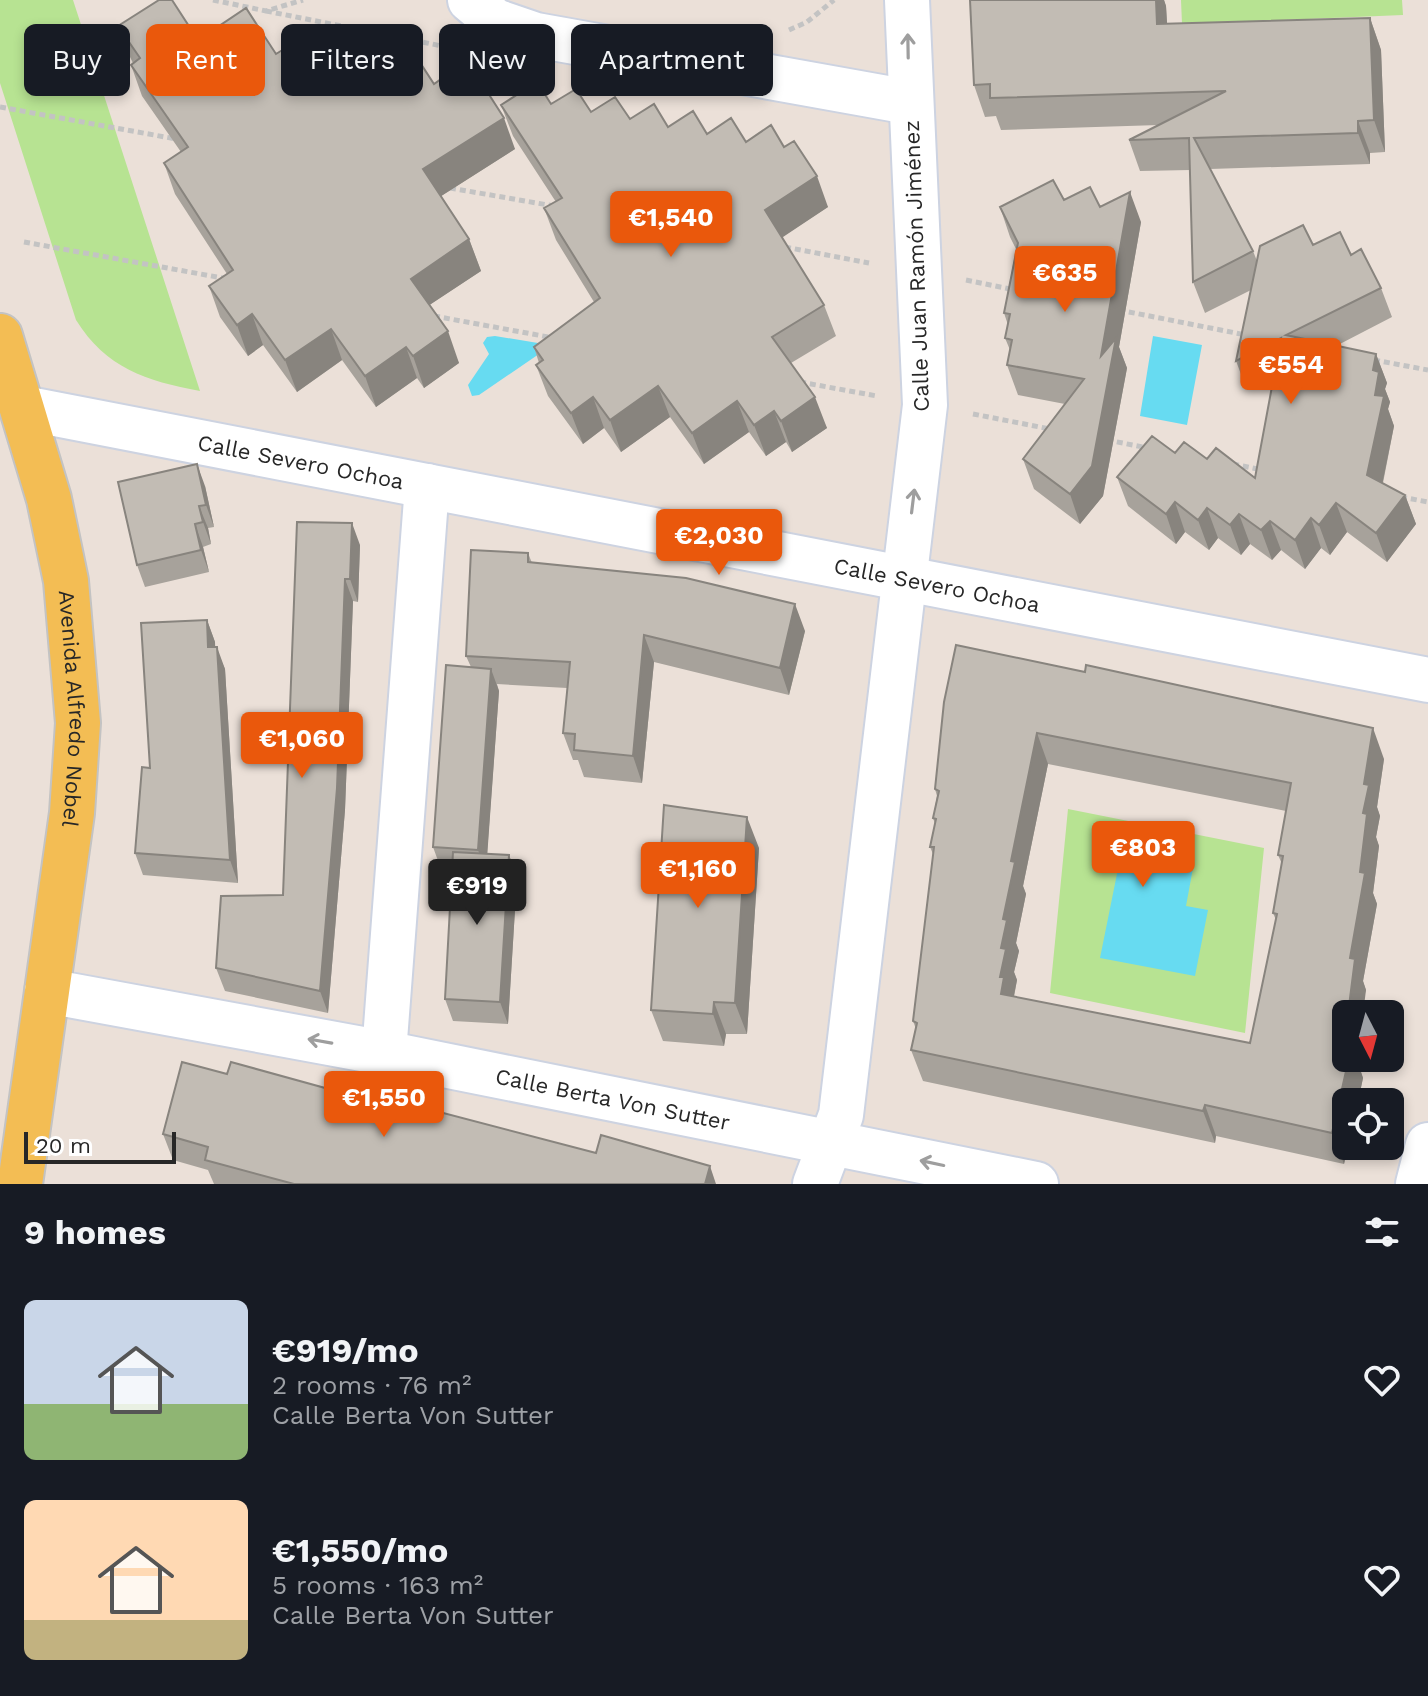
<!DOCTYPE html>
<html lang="en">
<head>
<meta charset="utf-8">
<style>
	:root { --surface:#171b24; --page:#242831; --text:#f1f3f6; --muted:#9ea1a6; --accent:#ea580c }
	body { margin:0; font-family:"Work Sans",sans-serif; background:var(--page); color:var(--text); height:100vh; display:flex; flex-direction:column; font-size:30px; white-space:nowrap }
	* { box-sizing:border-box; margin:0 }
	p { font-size:26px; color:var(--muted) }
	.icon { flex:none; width:44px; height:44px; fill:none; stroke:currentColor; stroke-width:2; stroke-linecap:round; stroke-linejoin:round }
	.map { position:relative; height:1184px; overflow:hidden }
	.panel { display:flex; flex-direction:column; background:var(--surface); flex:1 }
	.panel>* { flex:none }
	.hud { position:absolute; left:24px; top:24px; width:800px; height:72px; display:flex; gap:16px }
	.needle { width:52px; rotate:174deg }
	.tools { position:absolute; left:1332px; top:1000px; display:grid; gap:16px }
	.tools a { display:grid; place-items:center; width:72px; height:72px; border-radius:12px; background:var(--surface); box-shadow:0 4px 12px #0003; font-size:40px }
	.scale { position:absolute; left:24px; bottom:20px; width:152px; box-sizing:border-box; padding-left:8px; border:4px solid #272727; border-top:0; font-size:22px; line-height:28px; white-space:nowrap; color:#272727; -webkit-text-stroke:6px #fff; paint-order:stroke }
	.price { position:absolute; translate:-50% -68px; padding:0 18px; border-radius:8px; background:var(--accent); color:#fff; font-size:26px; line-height:52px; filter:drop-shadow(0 2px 4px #0008) }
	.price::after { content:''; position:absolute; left:50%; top:48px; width:24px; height:18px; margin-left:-12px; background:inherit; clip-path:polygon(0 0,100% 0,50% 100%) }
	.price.current { background:#222; color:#fff }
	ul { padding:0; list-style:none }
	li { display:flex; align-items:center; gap:24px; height:200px; padding:0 24px }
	li span { display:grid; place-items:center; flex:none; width:224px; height:160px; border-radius:12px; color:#555 }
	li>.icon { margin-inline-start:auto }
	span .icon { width:96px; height:96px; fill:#fffc; stroke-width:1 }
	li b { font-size:34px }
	h2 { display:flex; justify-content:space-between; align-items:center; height:96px; padding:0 24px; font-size:34px }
	.pill { padding:0 28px; border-radius:12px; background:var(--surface); box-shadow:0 4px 12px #0003; font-size:28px; line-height:72px }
	.pill.current { background:var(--accent); color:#fff }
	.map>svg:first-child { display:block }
</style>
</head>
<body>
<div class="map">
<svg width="1428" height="1184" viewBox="0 0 1428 1184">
	<rect width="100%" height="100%" fill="#ebe0d8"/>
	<path fill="#b7e392" d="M0 0H73L200 391C146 381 106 368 76 320L0 83Z
		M1181 0H1402L1403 15 1182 24Z
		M1068 809 1264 848 1245 1033 1050 993Z"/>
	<path fill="#67dbf1" d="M495 336 538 343 539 354 479 395 472 396 468 385 489 354 483 343 487 337Z
		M1153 336 1202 345 1187 425 1140 416Z
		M1121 854 1193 868 1186 906 1208 910 1195 976 1100 958Z"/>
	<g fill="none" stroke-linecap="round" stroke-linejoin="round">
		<g stroke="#cdd3e1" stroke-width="48">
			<g id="minor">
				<path d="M470 0 495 21 536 35 909 102"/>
				<path id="s1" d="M24 408 1428 680"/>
				<path id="s2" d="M47 991 384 1053 1036 1184"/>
				<path d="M384 1053 427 486"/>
				<path d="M815 1184 841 1115 925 405 907 0"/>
				<path d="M1418 1184 1428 1145"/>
			</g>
		</g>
		<g stroke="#c3c3c3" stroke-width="48">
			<g id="major">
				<path id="s3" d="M0 336 49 499 66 581 78 723 72 813 20 1184"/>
			</g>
		</g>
		<path stroke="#c3c3c3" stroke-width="5" stroke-dasharray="6 4" stroke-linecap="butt" d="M213 0 266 11 303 0
			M266 11 447 47
			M789 30 807 22 834 0
			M0 107 176 139
			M450 188 554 206
			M24 242 228 279
			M785 247 869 263
			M966 280 1015 290
			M1119 310 1246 335
			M434 316 554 338
			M1374 360 1428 370
			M800 382 877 396
			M973 414 1050 429
			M1107 440 1148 448
			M1233 464 1262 470
			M1401 497 1428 502"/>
		<use href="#minor" stroke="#fff" stroke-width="44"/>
		<use href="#major" stroke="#f3bd54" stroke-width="44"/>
	</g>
	<path fill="#a7a29b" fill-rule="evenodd" d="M970 0H1164L1166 6 1167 24 1370 18 1381 50 1385 152 1370 153V164L1210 169 1253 251 1257 261 1313 245 1351 255 1381 288 1392 317 1336 346 1376 354 1387 383 1385 389 1390 402 1388 409 1394 426 1383 483 1405 495 1416 524 1387 562 1347 532 1330 555 1321 548 1305 569 1281 550 1272 560 1250 544 1241 555 1218 538 1209 550 1185 532 1176 544 1128 506 1117 477 1175 453 1207 459 1255 478 1274 376 1247 390 1236 361 1251 290 1205 313 1193 282 1190 170 1140 171 1129 140 1159 125 1001 130 996 116 985 117 974 85Z
		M118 26 394 77 471 88 515 149 441 196 469 239 481 271 429 305 459 363 424 388 417 378 376 407 342 360 297 392 263 345 248 356 220 317 209 286 227 274 175 194 164 163 181 152 142 96 131 65 133 63 130 57Z
		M551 104 746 142 784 147 828 207 782 237 824 305 836 336 791 363 827 428 792 452 786 442 766 456 749 432 704 464 670 417 621 452 604 428 583 444 548 396 536 365 539 363 534 347 594 302 556 240 544 208 556 202 513 136 501 105Z
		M1064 200 1100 207 1141 222 1119 347 1127 368 1103 496 1080 524 1034 489 1023 459 1065 404 1018 395 1007 365 1010 350 1005 338 1008 325 1004 313 1016 249 1010 237 1000 207Z
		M205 486 214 527 208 528 211 544 203 547 209 572 145 587 137 565Z
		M297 522 360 545 358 602 353 601 345 810 328 1013 225 991 216 968 283 895Z
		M528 553 532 563 805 631 789 695 654 662 642 783 584 777 578 760H573L563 733 567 688 497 684 499 691 487 854 509 855 517 877 508 1024 453 1021 445 999 452 870 441 869 433 847 471 667 466 656Z
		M207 620 215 642V647L225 669 238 883 143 875 135 853 150 768Z
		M944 702 1384 759 1377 807 1380 816 1376 837 1379 846 1373 893 1377 904 1363 981 1366 990 1346 1058H1362L1360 1069 1363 1078 1344 1164 1216 1136 1215 1143 923 1081 911 1050 916 1029 913 1021 933 854 930 847 935 824 933 818 937 796 935 789ZM1048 764 1286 811 1278 855 1282 864 1273 913 1276 920 1250 1043 1014 997 1017 980 1014 972 1019 951 1016 943 1026 894 1023 886Z
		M759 848 747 1034H726L724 1046 663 1041 651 1010Z
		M227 1074 365 1099 596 1153 716 1184H214L208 1170 173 1160 163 1134Z"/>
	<path fill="#88847e" d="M1156 0H1164L1166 6 1169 55 1157 24Z
		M1370 18 1381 50 1385 152 1374 120Z
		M504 118 515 149 435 200 423 169Z
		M1358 121 1370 153V164L1358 133Z
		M817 176 828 207 777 241 765 210Z
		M1130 192 1141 222 1119 347 1127 368 1103 496 1080 524 1070 494 1101 356Z
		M469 239 481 271 422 310 411 279Z
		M252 314 263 345 248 356 237 325Z
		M331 329 342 360 297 392 285 360Z
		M448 331 459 363 424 388 413 356Z
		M406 347 417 378 376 407 365 376Z
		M1376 354 1387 383 1385 389 1390 402 1388 409 1394 426 1378 505 1367 475 1375 395 1373 370Z
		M658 386 670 417 621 452 610 420Z
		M593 397 604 428 583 444 571 413Z
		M815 397 827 428 792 452 781 421Z
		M737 401 749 432 704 464 692 433Z
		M774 411 786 442 766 456 754 425Z
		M197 464 205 486 214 527 206 505Z
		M1405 495 1416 524 1387 562 1376 533Z
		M1175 502 1185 532 1176 544 1166 514Z
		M1336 503 1347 532 1330 555 1319 525Z
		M199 506 208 528 211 544 203 522Z
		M1207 508 1218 538 1209 550 1198 520Z
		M1239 514 1250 544 1241 555 1230 525Z
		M1311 518 1321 548 1305 569 1295 540Z
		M1270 521 1281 550 1272 560 1261 530Z
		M352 523 360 545 358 602 350 579Z
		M195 524 203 547 209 572 201 550Z
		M345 579 353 601 345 810 328 1013 320 991Z
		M795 604 805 631 789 695 780 668Z
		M207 620 215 642 216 669 208 647Z
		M644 635 654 662 642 783 633 756Z
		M217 647 225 669 238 883 230 860Z
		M491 669 499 691 486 872 478 850Z
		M1373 728 1384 759 1377 807 1380 816 1376 837 1379 846 1373 893 1377 904 1363 981 1366 990 1363 1014H1348L1350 958 1360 872 1364 784Z
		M1037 733 1048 764 1023 886 1026 894 1016 943 1019 951 1014 972 1017 980 1013 1000 1001 994 1000 977 1003 919 1011 861Z
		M747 817 759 848 747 1034 735 1003Z
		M509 855 517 877 508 1024 500 1002Z
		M714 1002 726 1034 724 1046 713 1014Z
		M1349 1058H1362L1360 1069 1363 1078 1358 1102H1346V1146H1348L1344 1164 1332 1133Z
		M1205 1105 1216 1136 1215 1143 1203 1111Z
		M710 1166 716 1184H705Z"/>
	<path fill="#c2bcb4" stroke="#88847e" stroke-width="2" fill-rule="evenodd" d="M159 0H172L198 40 246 8 276 54 300 39 315 61 364 30 394 77 419 61 434 84 458 67 471 88 481 82 504 118 423 169 469 239 411 279 448 331 413 356 406 347 365 376 331 329 285 360 252 314 237 325 209 286 233 270 164 163 188 147 131 65 140 58 118 26Z
		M970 0H1156L1157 24 1370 18 1374 120 1358 121V133L1194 138 1253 251 1193 282 1189 138 1129 140 1226 91 990 98V84L974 85Z
		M537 82 551 104 576 89 591 112 615 97 630 119 654 104 668 127 693 111 707 134 731 118 746 142 771 125 784 147 794 141 817 176 765 210 824 305 772 337 815 397 781 421 774 411 754 425 737 401 692 433 658 386 610 420 593 397 571 413 536 365 543 360 534 347 600 298 544 208 562 198 501 105Z
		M1053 180 1064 200 1090 187 1100 207 1130 192 1101 356 1116 338 1092 466 1070 494 1023 459 1084 379 1007 365 1012 340 1005 338 1010 314 1004 313 1018 243 1000 207Z
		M1303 225 1313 245 1340 232 1351 255 1361 249 1381 288 1286 335 1376 354 1373 370 1379 372 1375 395 1384 396 1367 475 1405 495 1376 533 1336 503 1319 525 1311 518 1295 540 1270 521 1261 530 1239 514 1230 525 1207 508 1198 520 1175 502 1166 514 1117 477 1152 436 1175 453 1184 442 1207 459 1216 448 1255 478 1281 338 1236 361 1260 246Z
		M197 464 206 505 199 506 203 522 195 524 201 550 137 565 118 482Z
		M297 522 352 523 350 579H345L337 788 320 991 216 968 221 896 283 895Z
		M471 550 528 553V562L686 578 795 604 780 668 644 635 633 756 574 750 575 734 563 733 570 662 466 656Z
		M207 620 208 647H217L230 860 135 853 142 767 150 768 141 623Z
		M956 645 1085 672 1086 665 1373 728 1364 784 1369 785 1363 813 1367 814 1360 872 1365 873 1350 958 1355 959 1348 1014H1346V1058H1349L1332 1133 1205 1105 1203 1111 911 1050 917 1023 913 1021 934 847H930L936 819 933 818 939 791 935 789 944 702ZM1037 733 1291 783 1278 855 1283 856 1273 913 1277 914 1250 1043 1001 994 1004 977H1000L1006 949 1001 948 1007 920 1003 919 1015 862 1011 861Z
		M446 665 491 669 478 850 433 847Z
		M664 805 747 817 735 1003 714 1002 713 1014 651 1010Z
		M453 852 509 855 500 1002 445 999Z
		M182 1062 227 1074 231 1062 365 1099 367 1093 596 1153 601 1135 710 1166 705 1184H294L205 1160 208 1147 163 1134Z"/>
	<defs><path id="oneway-shaft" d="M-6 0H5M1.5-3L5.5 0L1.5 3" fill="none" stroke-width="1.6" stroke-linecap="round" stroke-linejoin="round" transform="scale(2)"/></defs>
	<g stroke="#9e9e9e">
		<use href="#oneway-shaft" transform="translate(908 46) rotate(-91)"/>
		<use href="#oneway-shaft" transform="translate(913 501) rotate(-83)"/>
		<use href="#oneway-shaft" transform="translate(320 1041) rotate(-170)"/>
		<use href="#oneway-shaft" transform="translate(932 1163) rotate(-168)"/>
	</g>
	<g text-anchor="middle" stroke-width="6" stroke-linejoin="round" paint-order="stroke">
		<g font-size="22" fill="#272727" stroke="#fff">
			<text transform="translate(916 266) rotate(-92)" y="8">Calle Juan Ramón Jiménez</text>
			<text dy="8" stroke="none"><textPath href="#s1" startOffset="282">Calle Severo Ochoa</textPath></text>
			<text dy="8" stroke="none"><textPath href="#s1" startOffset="930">Calle Severo Ochoa</textPath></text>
			<text dy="8" stroke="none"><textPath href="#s3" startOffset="382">Avenida Alfredo Nobel</textPath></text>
			<text dy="8" stroke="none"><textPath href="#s2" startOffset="576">Calle Berta Von Sutter</textPath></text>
		</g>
	</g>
</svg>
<div class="tools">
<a><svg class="needle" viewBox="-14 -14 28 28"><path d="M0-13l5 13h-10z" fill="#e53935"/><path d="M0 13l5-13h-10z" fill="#9ea1a6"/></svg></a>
<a><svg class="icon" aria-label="locate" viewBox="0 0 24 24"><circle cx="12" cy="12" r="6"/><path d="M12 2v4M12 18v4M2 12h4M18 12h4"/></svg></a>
</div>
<div class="scale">20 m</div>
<b class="price" style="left:671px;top:259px">€1,540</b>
<b class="price" style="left:1065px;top:314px">€635</b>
<b class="price" style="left:1291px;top:406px">€554</b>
<b class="price" style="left:719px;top:577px">€2,030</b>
<b class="price" style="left:302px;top:780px">€1,060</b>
<b class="price" style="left:1143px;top:889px">€803</b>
<b class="price" style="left:698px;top:910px">€1,160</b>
<b class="price current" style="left:477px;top:927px">€919</b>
<b class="price" style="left:384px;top:1139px">€1,550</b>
<div class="hud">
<a class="pill">Buy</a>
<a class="pill current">Rent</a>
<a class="pill">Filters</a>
<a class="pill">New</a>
<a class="pill">Apartment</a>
</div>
</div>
<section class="panel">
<h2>9 homes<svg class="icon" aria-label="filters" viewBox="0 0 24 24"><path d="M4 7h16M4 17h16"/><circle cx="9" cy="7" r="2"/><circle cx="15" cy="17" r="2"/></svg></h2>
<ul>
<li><span style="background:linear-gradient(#c9d6e8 65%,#8fb573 0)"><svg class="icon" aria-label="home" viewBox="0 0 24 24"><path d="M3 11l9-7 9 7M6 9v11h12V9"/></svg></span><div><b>€919/mo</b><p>2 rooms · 76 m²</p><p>Calle Berta Von Sutter</p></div><svg class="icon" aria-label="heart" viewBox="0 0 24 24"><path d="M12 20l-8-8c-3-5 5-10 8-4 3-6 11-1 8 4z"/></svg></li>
<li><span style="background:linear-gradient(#ffd9b3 75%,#c2b280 0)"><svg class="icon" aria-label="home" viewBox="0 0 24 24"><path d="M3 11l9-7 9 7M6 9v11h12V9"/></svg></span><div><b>€1,550/mo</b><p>5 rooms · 163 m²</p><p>Calle Berta Von Sutter</p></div><svg class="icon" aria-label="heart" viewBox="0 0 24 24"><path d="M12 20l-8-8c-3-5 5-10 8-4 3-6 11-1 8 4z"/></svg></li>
</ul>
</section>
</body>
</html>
